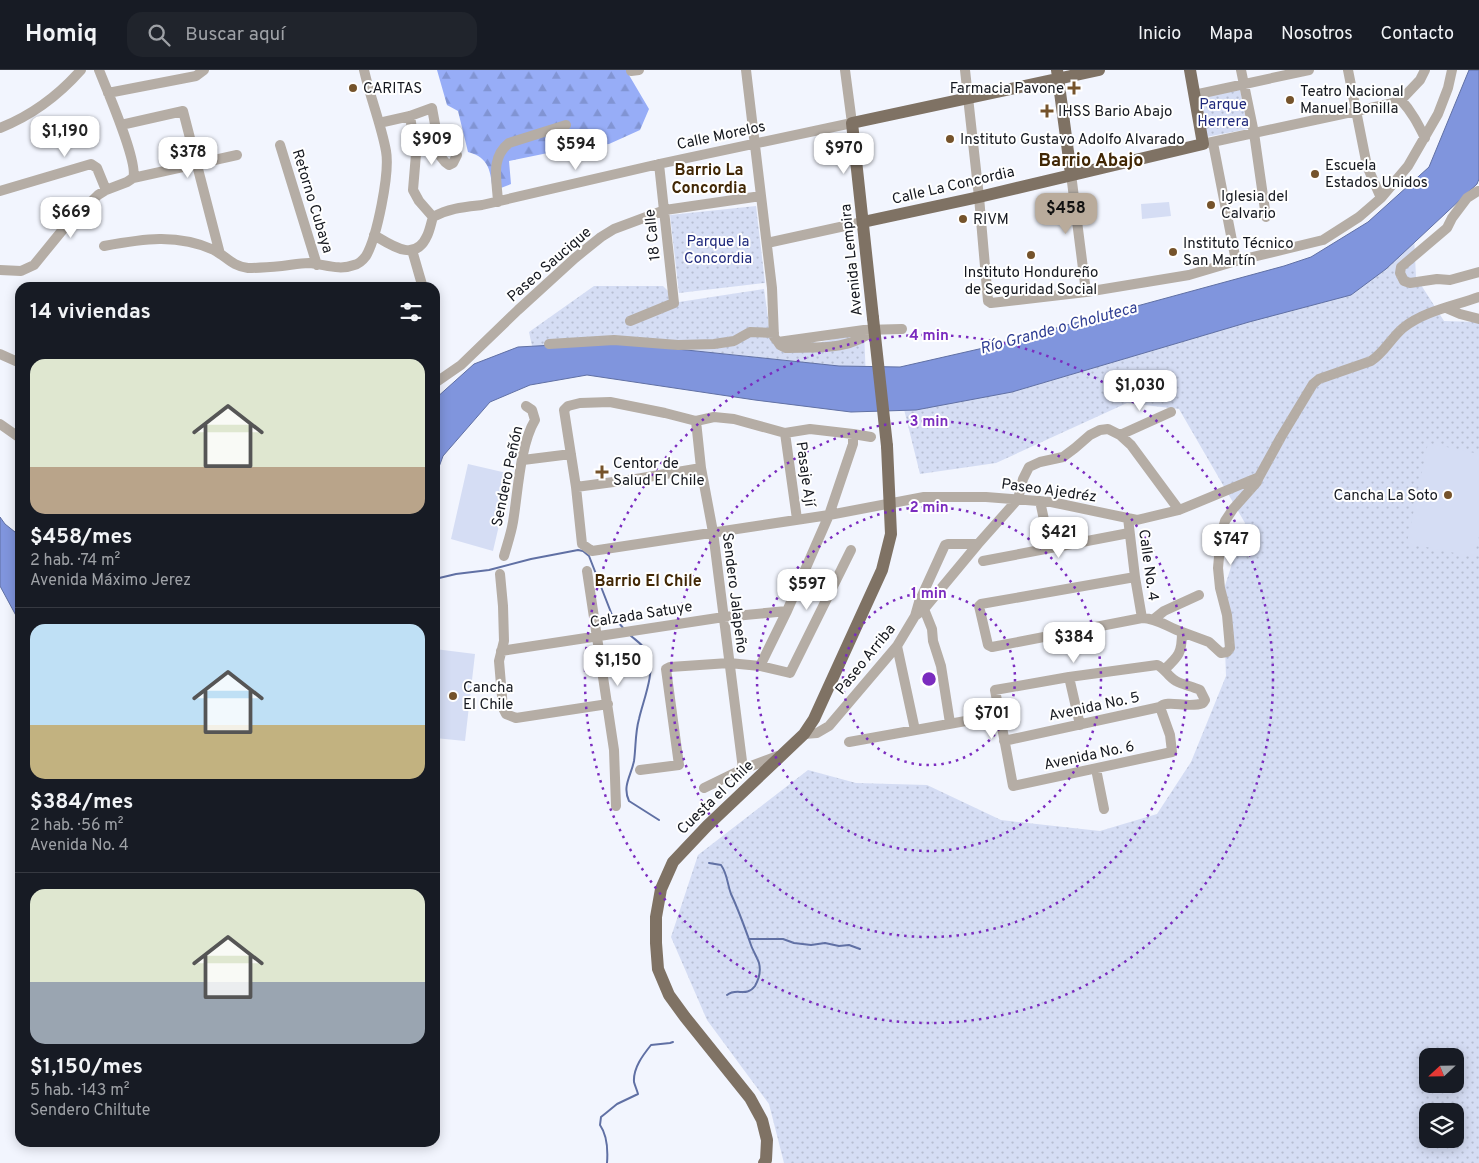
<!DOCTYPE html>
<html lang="es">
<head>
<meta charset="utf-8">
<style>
	:root { --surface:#171b24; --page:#20242c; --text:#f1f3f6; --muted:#9ea1a6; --line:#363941; --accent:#b9ab9b }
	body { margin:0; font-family:Overpass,sans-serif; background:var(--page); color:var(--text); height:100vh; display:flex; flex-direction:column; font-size:19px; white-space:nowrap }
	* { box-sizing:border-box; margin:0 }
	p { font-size:16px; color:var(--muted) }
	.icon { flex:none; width:28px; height:28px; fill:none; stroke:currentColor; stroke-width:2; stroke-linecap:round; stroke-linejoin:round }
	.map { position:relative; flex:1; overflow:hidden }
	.drawer { position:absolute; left:15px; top:212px; width:425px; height:865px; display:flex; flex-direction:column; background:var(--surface); border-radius:15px; box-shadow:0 2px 12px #0003 }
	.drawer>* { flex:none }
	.needle { width:32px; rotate:248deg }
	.controls { position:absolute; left:1419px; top:978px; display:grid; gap:10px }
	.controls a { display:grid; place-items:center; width:45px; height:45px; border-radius:10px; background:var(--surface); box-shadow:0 2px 12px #0003; font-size:25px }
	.price { position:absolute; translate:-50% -42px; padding:0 11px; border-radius:10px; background:#fff; color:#222; font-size:16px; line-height:32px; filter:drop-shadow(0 1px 2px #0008) }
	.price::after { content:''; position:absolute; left:50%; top:30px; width:15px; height:11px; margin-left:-8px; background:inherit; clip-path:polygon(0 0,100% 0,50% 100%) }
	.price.selected { background:var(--accent); color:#111 }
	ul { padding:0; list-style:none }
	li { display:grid; align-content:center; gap:10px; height:265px; padding:0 15px }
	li+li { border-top:1px solid var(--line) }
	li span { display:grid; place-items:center; height:155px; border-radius:15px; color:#555 }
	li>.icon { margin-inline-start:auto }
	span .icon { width:90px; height:90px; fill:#fffc; stroke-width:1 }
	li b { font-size:21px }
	h2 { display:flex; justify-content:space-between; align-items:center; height:60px; padding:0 15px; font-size:21px }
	header { display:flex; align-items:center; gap:30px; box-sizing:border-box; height:70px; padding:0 25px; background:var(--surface); border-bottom:1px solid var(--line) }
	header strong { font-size:24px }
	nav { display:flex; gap:28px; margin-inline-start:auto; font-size:18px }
	.search { width:350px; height:45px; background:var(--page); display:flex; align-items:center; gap:12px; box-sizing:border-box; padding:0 18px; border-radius:15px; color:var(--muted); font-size:19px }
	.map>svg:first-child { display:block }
</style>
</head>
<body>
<header>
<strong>Homiq</strong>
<div class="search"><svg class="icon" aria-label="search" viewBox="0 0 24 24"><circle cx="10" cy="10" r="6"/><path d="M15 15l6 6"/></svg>Buscar aquí</div>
<nav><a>Inicio</a><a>Mapa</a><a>Nosotros</a><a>Contacto</a></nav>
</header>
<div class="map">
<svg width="1479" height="1093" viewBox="0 0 1479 1093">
	<defs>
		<pattern id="grass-dots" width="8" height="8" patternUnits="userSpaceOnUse" patternTransform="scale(1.25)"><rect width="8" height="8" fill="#d5ddf4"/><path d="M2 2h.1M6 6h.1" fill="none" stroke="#b6bdd1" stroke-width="1.8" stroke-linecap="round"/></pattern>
		<pattern id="forest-firs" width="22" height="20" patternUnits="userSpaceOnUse" patternTransform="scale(1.25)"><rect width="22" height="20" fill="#97adf7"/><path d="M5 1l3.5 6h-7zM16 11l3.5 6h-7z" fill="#8194d3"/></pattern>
	</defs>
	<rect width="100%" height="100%" fill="#f2f5fe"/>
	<path fill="url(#grass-dots)" fill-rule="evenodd" d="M1240 20 1248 59 1206 67 1198 27Z
		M756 136 765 213 679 223 670 145Z
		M1413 144 1416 207 1444 251 1476 252 1479 254V1093H784L769 1034 707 950 671 867 698 785 808 700 856 713 927 715 1001 750 1100 761 1157 744 1191 692 1226 606 1223 522 1245 453 1179 339 1127 333 996 393 920 404 901 327 1162 253ZM1428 986H1455V1014H1428ZM1428 1041H1455V1069H1428Z
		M594 216H663L679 232 764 219 770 262 782 269 803 267 817 273 864 262 866 309 663 284 532 276 529 262Z"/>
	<path fill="url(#forest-firs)" d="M437 0H626L649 39 640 60 609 74 572 78 509 91 511 114 493 121C490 101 490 88 468 82L458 41 447 35Z"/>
	<path fill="#d5ddf4" d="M1169 132 1171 146 1142 149 1141 134Z
		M1428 373 1479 384V466L1474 487 1407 473Z
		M468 394 511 404 493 481 451 469Z
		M435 579 475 584 465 671 435 668Z"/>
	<path fill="#8095dd" stroke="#6070a4" d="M1469 0H1479V109L1477 114 1386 199 1351 225 1249 252 1012 322 916 340 851 342 755 330 587 305 530 315 490 332 443 386 435 408V329L474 294 518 277 610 272 839 296 900 297 979 279 1284 196 1311 187 1368 152 1429 97Z
		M0 447 5 454 20 466V553L0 516Z"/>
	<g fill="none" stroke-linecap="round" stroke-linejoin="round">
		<path stroke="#6070a4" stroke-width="2" d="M435 509 456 504 489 500 531 489 578 480 583 481 589 486 612 545 624 559
			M631 566C638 572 645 576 649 585 655 603 643 631 639 649 635 663 636 677 634 691 631 706 622 716 629 731L659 750
			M709 793 721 795C728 805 727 814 731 824 739 841 745 858 751 875 753 881 757 887 759 893 761 901 759 909 755 916 746 928 737 917 727 925
			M750 869H783L794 873 811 875 825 873 839 876 849 875 860 879
			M607 1093C608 1080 607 1065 600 1055L601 1047 606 1043 617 1034 638 1024C637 1020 635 1016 634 1012 633 998 643 985 651 975L670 973 673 972"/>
		<path stroke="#b5ada5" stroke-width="10" d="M99 0C106 18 139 93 133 108
			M746 0 772 218 774 267 778 272 864 260 902 259
			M965 0 979 127 988 231 991 233 1086 222 1189 205 1236 191 1323 170 1359 147 1381 128 1408 96 1438 44 1448 18 1452 0
			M1241 0 1254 63 1266 147
			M1348 0 1367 96 1381 128
			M631 1 639 0
			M108 23 196 6 204 0
			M1194 25 1309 0
			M1401 30C1412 42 1418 54 1425 68
			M410 46 416 84 413 120 419 131 433 147
			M379 53 410 46 432 38 441 87 445 92 449 95 453 93 457 85
			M121 55 183 41 220 184
			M0 58C33 45 58 26 81 0
			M1213 73 1236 191
			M1203 74 1389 34 1401 30 1420 10 1425 0
			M280 75 317 195
			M1071 104 1086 222
			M0 121 91 94 97 98 106 120
			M1478 121 1467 128 1452 148 1447 158 1401 197 1400 203 1404 211 1410 213 1437 209 1450 210 1479 202
			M498 132C497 110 490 88 509 73L566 55
			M374 165C391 175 415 193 427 166 430 160 431 153 433 147 449 138 464 137 482 135L659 94 852 53 845 0
			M767 173 863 152
			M104 176C142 169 177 163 214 180 227 187 232 196 248 198 259 198 271 197 282 196 291 195 300 193 309 193 324 194 339 201 354 195 359 194 363 190 366 186 377 167 390 103 386 81 381 54 370 27 364 0
			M412 180 423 218
			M0 200 21 201 34 195 65 157 98 125 106 120 127 112 133 108 237 85
			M1446 238 1460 244 1479 249
			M630 251 674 233 659 94
			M778 272 780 275 786 278C816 277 850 281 873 260
			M549 274 614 270 678 275 714 274 734 271 750 262 774 263
			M0 284 20 293
			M435 313 461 295 518 240 575 188 601 167 614 159 665 140 761 126
			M696 351 701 398 713 462 743 699
			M0 354 20 368
			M785 363 797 449
			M1120 365 1171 342
			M871 367 853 364 810 359 785 363 734 349 714 347 696 351 665 343 610 332 580 333 568 336 564 340 576 417 582 474 592 481 829 445 924 427H986L1051 432 1137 450 1179 440 1259 407 1281 367 1313 314 1319 309 1371 291C1384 283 1391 268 1403 258 1424 241 1454 236 1479 227
			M523 390 571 384
			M576 417 636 409 701 398
			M1040 431 1050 478
			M1128 448 1135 507 1142 548C1157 548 1169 558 1182 562 1182 583 1179 586 1164 600
			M504 486C507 475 511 464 513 452 518 422 520 375 535 350L532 340 526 336
			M983 491 1129 463
			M587 501 614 680 616 736
			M500 504 503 536 504 571 499 591 503 638 506 644 516 648 608 634
			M1135 507 981 534 979 536 988 575 992 577 1142 548
			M924 539 932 559 933 571 941 596 950 653
			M915 546 919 532 945 475 948 474H978
			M1154 549 1164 541 1199 525
			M1182 562 1209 572 1221 583 1227 582 1230 578 1227 545 1220 518 1218 498 1221 465 1225 451 1233 439 1257 412 1259 407
			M897 576 915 660
			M501 581 724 547 787 541
			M1157 595C1165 598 1168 607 1176 611 1183 615 1192 616 1200 620L1205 630 1203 633C1188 639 1167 629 1160 637L1170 665 1172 682 1013 716 995 620 1069 607Z
			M760 596 787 541 829 445 853 374V364
			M1069 607 1080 655
			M804 664 817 663 829 656 897 576 915 546 924 539 978 474 1018 429 1023 409 1029 397 1040 392 1063 387 1075 378 1090 365 1100 360 1108 359 1120 365 1131 375 1179 440
			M1004 671 1160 637
			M849 672 999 645
			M1096 699 1104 739
			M640 700 679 695 666 599 670 597 729 593 760 596 790 603 851 480
			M704 718 743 699 778 686"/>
		<path stroke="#7f7264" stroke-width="12" d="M1057 0 1071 104
			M863 152 979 127 1203 74 1190 0
			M873 248 852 53 1099 0
			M764 1093 766 1090 767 1070 762 1050 750 1028 685 947 669 925 658 899 656 873V847L661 819 673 792 707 756 804 664 814 649 882 500 891 464 887 376"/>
		<path stroke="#7f7264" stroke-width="12" d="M873 248 887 376"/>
	</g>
	<g fill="none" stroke="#7b2cbf" stroke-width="2.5" stroke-dasharray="2.5 5">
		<circle cx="929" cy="609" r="86"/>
		<circle cx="929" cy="609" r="172"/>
		<circle cx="929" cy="609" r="258"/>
		<circle cx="929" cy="609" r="344"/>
	</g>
	<g fill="#75532b" stroke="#fff" stroke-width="2">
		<circle cx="353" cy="18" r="5"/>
		<path d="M1071.5 10.5h5v5h5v5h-5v5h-5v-5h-5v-5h5z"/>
		<circle cx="1290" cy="30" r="5"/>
		<path d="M1044.5 33.5h5v5h5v5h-5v5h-5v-5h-5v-5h5z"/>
		<circle cx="950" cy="69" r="5"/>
		<circle cx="1315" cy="104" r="5"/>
		<circle cx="1211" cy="135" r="5"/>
		<circle cx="963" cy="149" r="5"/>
		<circle cx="1173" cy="182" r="5"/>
		<circle cx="1031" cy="185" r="5"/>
		<path d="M599.5 394.5h5v5h5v5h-5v5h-5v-5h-5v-5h5z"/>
		<circle cx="1448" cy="425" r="5"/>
		<circle cx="453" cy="626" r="5"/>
	</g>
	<g text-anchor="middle" stroke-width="4" stroke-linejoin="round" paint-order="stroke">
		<g font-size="15" fill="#15181f" stroke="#fff" text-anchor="start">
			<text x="363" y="23">CARITAS</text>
			<text x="1064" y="23" text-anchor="end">Farmacia Pavone</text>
			<text x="1300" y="26">Teatro Nacional<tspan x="1300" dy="17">Manuel Bonilla</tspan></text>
			<text x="1058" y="46">IHSS Bario Abajo</text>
			<text x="960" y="74">Instituto Gustavo Adolfo Alvarado</text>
			<text x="1325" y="100">Escuela<tspan x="1325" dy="17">Estados Unidos</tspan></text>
			<text x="1221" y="131">Iglesia del<tspan x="1221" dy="17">Calvario</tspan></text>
			<text x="973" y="154">RIVM</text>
			<text x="1183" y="178">Instituto Técnico<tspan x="1183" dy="17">San Martín</tspan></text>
			<text x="1031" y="207" text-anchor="middle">Instituto Hondureño<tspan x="1031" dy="17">de Seguridad Social</tspan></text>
			<text x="613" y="398">Centor de<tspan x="613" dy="17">Salud El Chile</tspan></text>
			<text x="1438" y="430" text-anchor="end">Cancha La Soto</text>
			<text x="463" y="622">Cancha<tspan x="463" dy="17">El Chile</tspan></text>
		</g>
		<g font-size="15" fill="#1f297c" stroke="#fff">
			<text x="1223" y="39">Parque<tspan x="1223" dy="17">Herrera</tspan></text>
			<text x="718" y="176">Parque la<tspan x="718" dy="17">Concordia</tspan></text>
		</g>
		<g font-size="15" fill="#15181f" stroke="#fff">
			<text transform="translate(721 65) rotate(-12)" y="5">Calle Morelos</text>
			<text transform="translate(953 115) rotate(-13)" y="5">Calle La Concordia</text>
			<text transform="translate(313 131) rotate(73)" y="5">Retorno Cubaya</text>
			<text transform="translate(652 165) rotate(-96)" y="5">18 Calle</text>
			<text transform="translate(851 190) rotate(-96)" y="5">Avenida Lempira</text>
			<text transform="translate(549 194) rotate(-41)" y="5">Paseo Saucique</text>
			<text transform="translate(806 404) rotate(82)" y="5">Pasaje Ají</text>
			<text transform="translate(507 406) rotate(-78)" y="5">Sendero Peñón</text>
			<text transform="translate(1049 420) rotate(8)" y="5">Paseo Ajedréz</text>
			<text transform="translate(1149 495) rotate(82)" y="5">Calle No. 4</text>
			<text transform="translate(735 523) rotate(83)" y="5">Sendero Jalapeño</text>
			<text transform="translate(641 544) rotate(-9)" y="5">Calzada Satuye</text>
			<text transform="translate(865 589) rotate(-51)" y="5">Paseo Arriba</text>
			<text transform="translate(1094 636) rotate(-12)" y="5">Avenida No. 5</text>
			<text transform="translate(1089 685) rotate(-12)" y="5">Avenida No. 6</text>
			<text transform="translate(715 727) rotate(-44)" y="5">Cuesta el Chile</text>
		</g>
		<g font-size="16" font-weight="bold" fill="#412705" stroke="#fff">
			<text x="709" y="105">Barrio La<tspan x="709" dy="18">Concordia</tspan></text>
			<text x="648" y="516">Barrio El Chile</text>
		</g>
		<g font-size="16" font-style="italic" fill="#2e3d92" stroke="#fff">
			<text transform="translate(1058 257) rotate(-15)" y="6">Río Grande o Choluteca</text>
		</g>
		<g font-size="18" font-weight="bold" fill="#412705" stroke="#fff">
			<text x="1091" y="96">Barrio Abajo</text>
		</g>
	</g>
	<circle cx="929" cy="609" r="8" fill="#7b2cbf" stroke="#fff" stroke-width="2.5"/>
	<g font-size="15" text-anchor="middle" font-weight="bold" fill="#7b2cbf" stroke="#fff" stroke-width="4" stroke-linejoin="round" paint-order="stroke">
		<text x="929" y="270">4 min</text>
		<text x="929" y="356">3 min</text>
		<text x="929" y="442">2 min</text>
		<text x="929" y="528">1 min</text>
	</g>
</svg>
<div class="controls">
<a><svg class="needle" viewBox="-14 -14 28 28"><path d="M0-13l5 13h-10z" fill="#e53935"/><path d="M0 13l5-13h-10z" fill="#9ea1a6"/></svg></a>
<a><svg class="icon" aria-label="layers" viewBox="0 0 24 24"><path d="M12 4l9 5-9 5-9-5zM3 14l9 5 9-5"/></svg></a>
</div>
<b class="price" style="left:65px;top:88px">$1,190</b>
<b class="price" style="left:432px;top:96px">$909</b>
<b class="price" style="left:576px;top:101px">$594</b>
<b class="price" style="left:844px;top:105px">$970</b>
<b class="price" style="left:188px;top:109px">$378</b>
<b class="price selected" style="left:1066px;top:165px">$458</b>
<b class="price" style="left:71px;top:169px">$669</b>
<b class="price" style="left:1140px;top:342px">$1,030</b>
<b class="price" style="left:1059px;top:489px">$421</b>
<b class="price" style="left:1231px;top:496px">$747</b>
<b class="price" style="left:807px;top:541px">$597</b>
<b class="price" style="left:1074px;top:594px">$384</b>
<b class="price" style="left:618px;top:617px">$1,150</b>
<b class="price" style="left:992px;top:670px">$701</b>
<section class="drawer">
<h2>14 viviendas<svg class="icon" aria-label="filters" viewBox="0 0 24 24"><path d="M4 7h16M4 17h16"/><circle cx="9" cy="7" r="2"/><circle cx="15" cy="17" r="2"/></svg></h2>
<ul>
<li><span style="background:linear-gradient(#dfe7d0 70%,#b9a48a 0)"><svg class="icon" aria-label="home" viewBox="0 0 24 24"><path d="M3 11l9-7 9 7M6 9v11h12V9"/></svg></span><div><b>$458/mes</b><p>2 hab. · 74 m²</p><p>Avenida Máximo Jerez</p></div></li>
<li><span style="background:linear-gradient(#bfe0f5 65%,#c2b280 0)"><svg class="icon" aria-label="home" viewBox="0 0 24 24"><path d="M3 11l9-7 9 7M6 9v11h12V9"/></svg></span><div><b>$384/mes</b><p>2 hab. · 56 m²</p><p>Avenida No. 4</p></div></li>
<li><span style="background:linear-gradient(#dfe7d0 60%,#9aa5b1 0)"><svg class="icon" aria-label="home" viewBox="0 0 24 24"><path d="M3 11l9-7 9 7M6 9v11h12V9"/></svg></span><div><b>$1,150/mes</b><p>5 hab. · 143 m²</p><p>Sendero Chiltute</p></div></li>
</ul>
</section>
</div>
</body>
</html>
